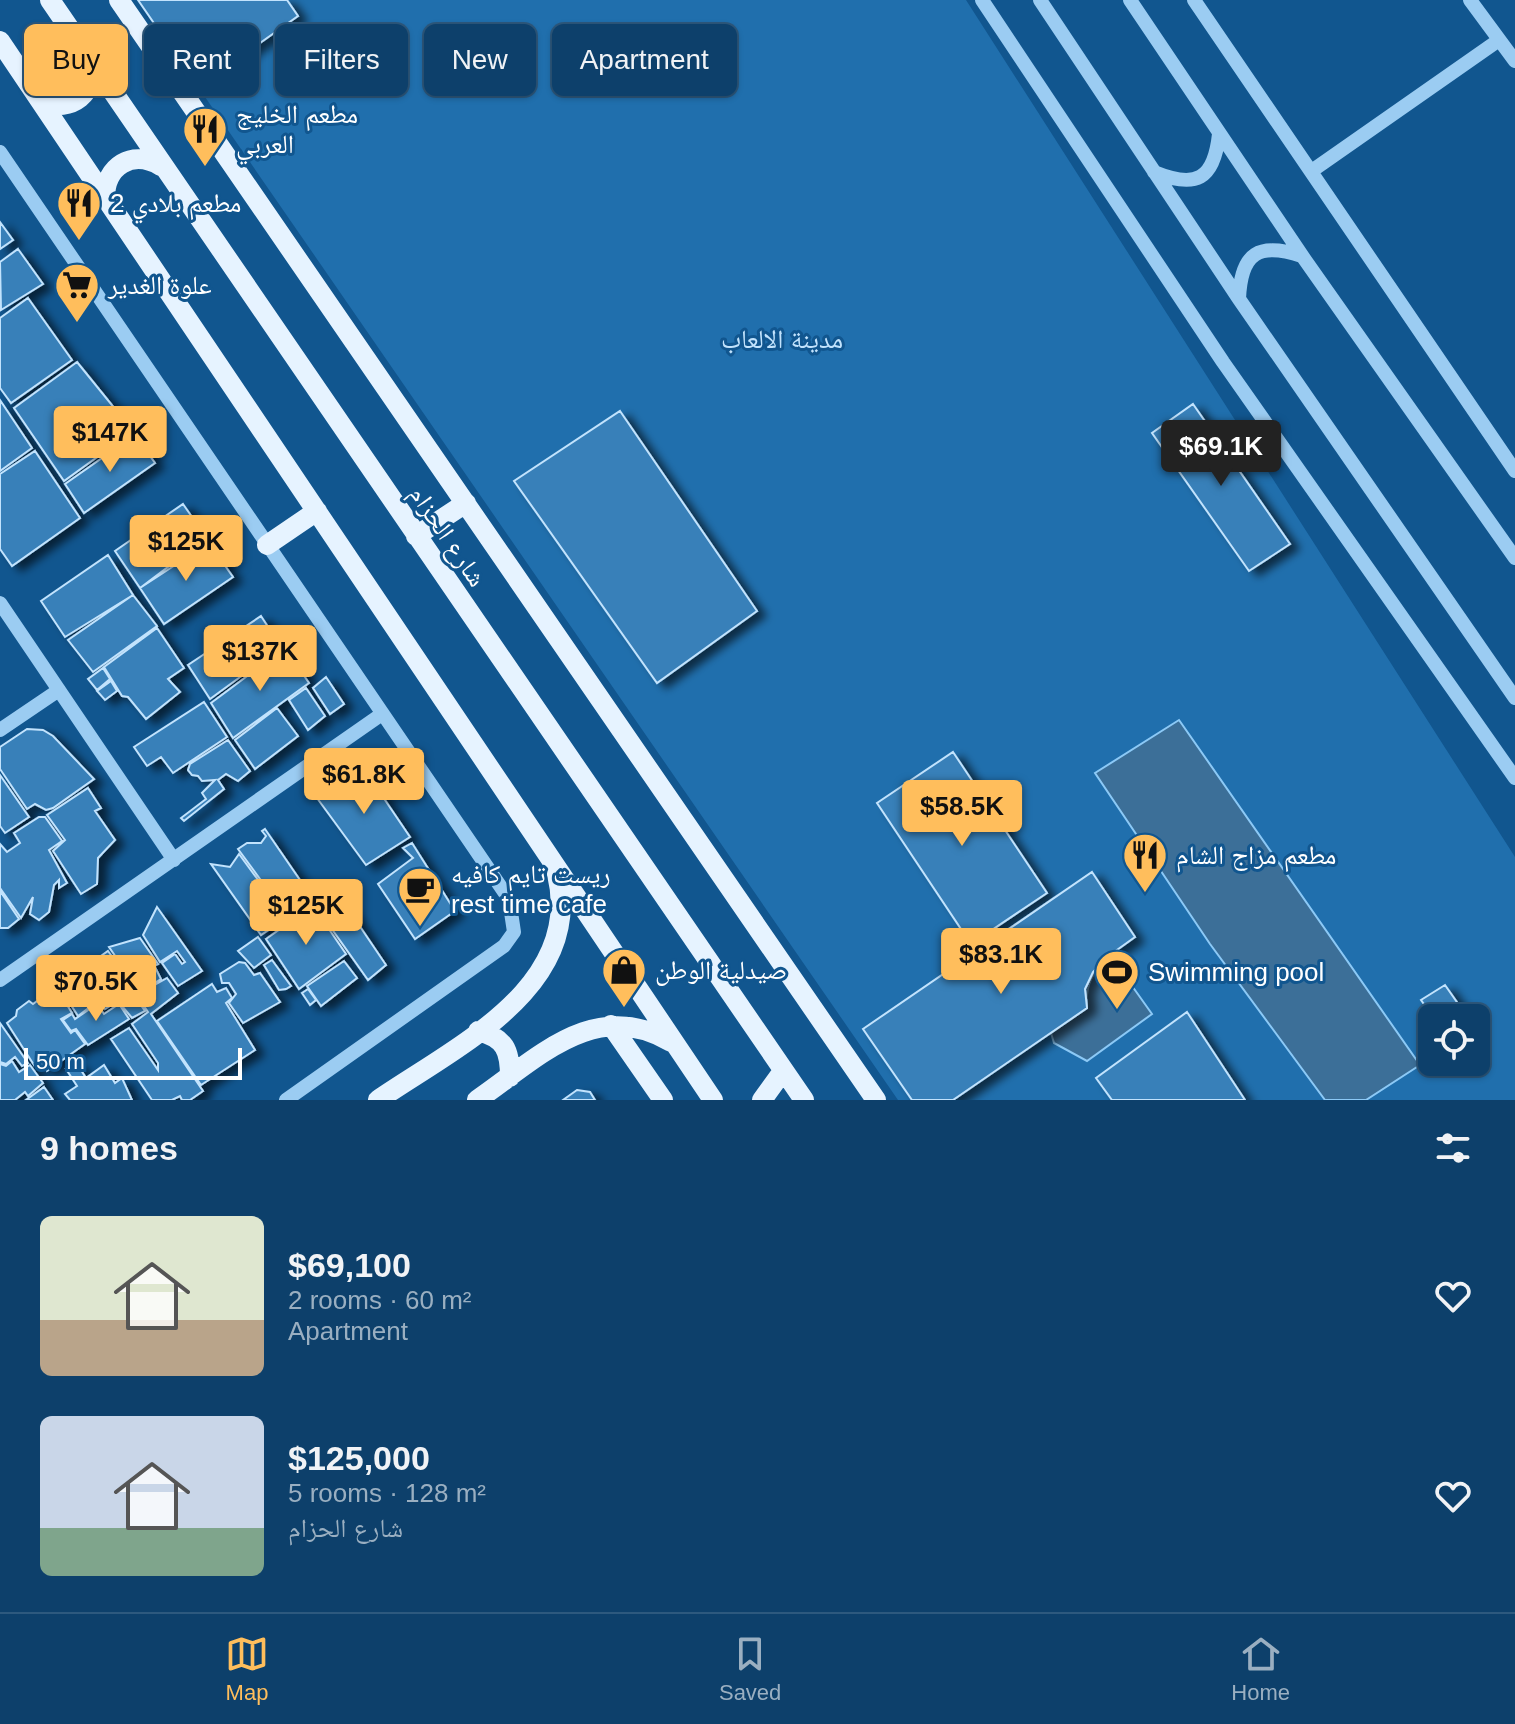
<!DOCTYPE html>
<html lang="en">
<head>
<meta charset="utf-8">
<style>
	:root { --surface:#0d406b; --page:#164771; --text:#f1f3f6; --muted:#9aafc1; --line:#2d597e; --accent:#ffbe5c }
	body { margin:0; font-family:Helvetica,"Noto Naskh Arabic",sans-serif; background:var(--page); color:var(--text); height:100vh; display:flex; flex-direction:column; font-size:30px; white-space:nowrap }
	* { box-sizing:border-box; margin:0 }
	p { font-size:26px; color:var(--muted) }
	.icon { flex:none; width:44px; height:44px; fill:none; stroke:currentColor; stroke-width:2; stroke-linecap:round; stroke-linejoin:round }
	.map { position:relative; height:1100px; overflow:hidden }
	.panel { display:flex; flex-direction:column; background:var(--surface); flex:1 }
	.panel>* { flex:none }
	.hud { position:absolute; left:24px; top:24px; width:800px; height:72px; display:flex; gap:16px }
	.controls { position:absolute; left:1418px; top:1004px; display:grid; gap:16px }
	.controls a { display:grid; place-items:center; width:72px; height:72px; border-radius:12px; background:var(--surface); box-shadow:0 2px 6px #0004,0 0 0 2px var(--line); font-size:40px }
	.scale { position:absolute; left:24px; bottom:20px; width:218px; box-sizing:border-box; padding-left:8px; border:4px solid #fff; border-top:0; font-size:22px; line-height:28px; white-space:nowrap; color:#fff; -webkit-text-stroke:6px #11568f; paint-order:stroke }
	.price { position:absolute; translate:-50% -68px; padding:0 18px; border-radius:8px; background:var(--accent); color:#111; font-size:26px; line-height:52px; filter:drop-shadow(0 2px 4px #0008) }
	.price::after { content:''; position:absolute; left:50%; top:48px; width:24px; height:18px; margin-left:-12px; background:inherit; clip-path:polygon(0 0,100% 0,50% 100%) }
	.price.current { background:#222; color:#fff }
	ul { padding:0; list-style:none }
	li { display:flex; align-items:center; gap:24px; height:200px; padding:0 40px }
	li span { display:grid; place-items:center; flex:none; width:224px; height:160px; border-radius:12px; color:#555 }
	li>.icon { margin-inline-start:auto }
	span .icon { width:96px; height:96px; fill:#fffc; stroke-width:1 }
	li b { font-size:34px }
	h2 { display:flex; justify-content:space-between; align-items:center; height:96px; padding:0 40px; font-size:34px }
	.tag { padding:0 28px; border-radius:12px; background:var(--surface); box-shadow:0 2px 6px #0004,0 0 0 2px var(--line); font-size:28px; line-height:72px }
	.tag.current { background:var(--accent); color:#111 }
	.tab-bar { display:flex; justify-content:space-around; align-items:center; height:112px; border-top:2px solid var(--line); background:var(--surface); font-size:22px; color:var(--muted) }
	.tab-bar a { display:grid; justify-items:center; gap:4px }
	.tab-bar .current { color:var(--accent) }
	.map>svg:first-child { display:block }
</style>
</head>
<body>
<div class="map">
<svg width="1515" height="1100" viewBox="0 0 1515 1100">
	<defs>
		<filter id="shadow"><feDropShadow dx="9" dy="5" stdDeviation="4" flood-color="#0009"/></filter>
	</defs>
	<rect width="100%" height="100%" fill="#11568f"/>
	<path fill="#206fad" fill-rule="evenodd" d="M138 0H966L1515 857V1100H898ZM1432 1018H1476V1062H1432Z"/>
	<path fill="#3c6f98" stroke="#8cc9f6" stroke-width="2" d="M1179 720 1420 1065 1366 1100H1325L1210 944 1095 773Z
		M1110 955 1152 1014 1087 1061 1054 1043 1051 1033 1087 1008C1085 983 1093 972 1110 955Z"/>
	<path fill="#3980b9" stroke="#c2e3fd" stroke-width="2" filter="url(#shadow)" d="M138 0H287L298 16 198 87Z
		M0 222 13 240 0 249Z
		M18 249 43 284 1 310 0 262Z
		M28 298 72 360 11 403 0 388V318Z
		M77 362 133 431 64 481 14 408Z
		M0 400 32 448 0 471Z
		M1193 404 1290 544 1249 571 1152 433Z
		M620 411 757 611 657 683 514 481Z
		M135 435 155 463 84 513 65 484Z
		M35 451 80 518 12 566 0 549V474Z
		M183 504 192 517 173 533 189 551 140 588 115 551Z
		M209 543 233 577 164 624 140 588Z
		M108 555 133 595 65 637 41 601Z
		M133 595 157 626 93 672 68 640Z
		M261 616 281 647 210 699 188 665Z
		M157 628 184 668 168 679 180 692 146 719 128 697 122 696 104 667Z
		M285 648 309 683 233 738 211 703Z
		M103 668 110 679 97 690 88 679Z
		M326 677 344 704 330 714 313 688Z
		M111 681 117 691 105 700 97 691Z
		M306 688 325 716 308 730 289 700Z
		M204 702 227 737 173 773 161 757 147 766 134 747Z
		M277 708 298 736 255 769 235 740Z
		M27 729 43 730 53 736 94 779 53 808 46 810 35 804 27 809 0 769V747Z
		M228 740 250 771 238 781 226 774 218 780 224 789 184 821 181 818 206 799 202 793 215 780 202 781 198 776 192 775 188 770 190 764Z
		M953 752 1047 893 971 944 877 803Z
		M362 766 410 837 366 865 317 798Z
		M0 775 29 817 5 833 0 826Z
		M88 788 101 808 95 811 115 840 98 858 97 884 81 894 53 851 65 840 47 815Z
		M39 817H45L62 841 49 850 67 883 59 888V880L54 885 49 912 39 920 30 914 33 897 21 918 0 888V844L7 852 20 843 14 833Z
		M265 829 313 899 288 917 238 849 247 843H261L266 836 262 831Z
		M412 843 455 911 415 939 378 884 413 858 403 848Z
		M239 854 286 918 261 935 211 864 230 867Z
		M1092 872 1135 937 1110 955 1093 972 1085 989 1087 1008 953 1100H912L863 1029Z
		M0 891 19 919 8 928H0Z
		M338 894 386 965 368 980 317 908Z
		M313 906 346 954 299 989 266 939Z
		M157 907 202 971 178 986 162 963 175 954 182 964 185 962 177 951 160 962 143 935Z
		M258 937 271 955 254 968 238 951Z
		M140 938 158 964 130 977 133 973H127L109 947Z
		M108 951 126 976 116 983 127 997 133 994 145 1011 132 1018 118 1001 105 1009 99 1000 78 1016 59 986Z
		M272 960 291 986 286 989 279 990 264 965Z
		M344 961 357 978 321 1006 307 986Z
		M239 962 245 963 254 975 260 973 280 1002 243 1023 229 1003 236 994 229 983H222L220 974Z
		M156 969 161 979 151 985 146 975Z
		M142 975 151 987 167 978 178 993 151 1014 203 1091 190 1100H182L180 1096 172 1100H152L111 1039 129 1028 158 1070V1063L132 1024 148 1012 138 997 144 992 137 983Z
		M212 984 217 992 226 988 232 998 226 1003 255 1050 201 1085 157 1021Z
		M1445 985 1468 1018H1434L1421 1000Z
		M56 987 72 1013 61 1019 71 1033 75 1030 85 1044 47 1071 40 1062 34 1065 7 1023 16 1016 17 1010 29 1001 33 1004Z
		M308 989 316 1000 310 1005 302 993Z
		M97 1004 104 1014 119 1004 129 1019 88 1045 76 1029 71 1031 63 1020 72 1014 75 1019Z
		M1187 1012 1245 1100H1112L1096 1078Z
		M0 1023 28 1063 22 1066 15 1057 6 1064 0 1062Z
		M12 1061 19 1072 30 1065 43 1083 28 1096 25 1092 15 1100H0V1064L6 1066Z
		M76 1062 86 1078 104 1065 115 1083 122 1078 132 1100H70L65 1094 77 1086 66 1069Z
		M44 1087 53 1100H26Z
		M577 1090 590 1092 595 1100H563Z"/>
	<g fill="none" stroke-linecap="round" stroke-linejoin="round">
		<path stroke="#9bccf2" stroke-width="14" d="M982 0 1223 362 1515 778
			M1040 0 1239 299 1515 698
			M1130 0 1303 257 1515 558
			M1194 0 1515 471
			M1470 0 1515 61
			M0 152 509 899 514 932 504 946 286 1100
			M1313 170 1499 40
			M1154 172C1196 189 1214 180 1219 134
			M1239 299C1241 252 1259 242 1302 256
			M0 603 174 860
			M0 730 59 690
			M0 980 382 714"/>
		<path stroke="#e6f3ff" stroke-width="20" d="M50 0 804 1100
			M119 0 876 1100
			M0 41 713 1100
			M41 102C72 113 97 93 91 61
			M105 198C105 166 132 149 161 166
			M416 536 466 503
			M267 545 317 511
			M611 1025 663 1100
			M478 1031C505 1038 510 1050 510 1077
			M378 1100C455 1047 585 987 557 874
			M477 1100C538 1058 595 997 671 1042
			M762 1100 783 1071"/>
	</g>
	<defs>
		<g id="restaurant-pin" transform="scale(2.3)"><path d="M0 17L-7.5 6A9.5 9.5 0 1 1 7.5 6Z" fill="#ffbe5c" stroke="#11568f"/><path d="M-5-6h1v4h1v-4h1v4h1v-4h1v5L-1.5 .5V6h-2V.5L-5-1ZM5-6V6H3V1.5H1.5Q1.5-4 5-6Z" fill="#111"/></g>
		<g id="supermarket-pin" transform="scale(2.3)"><path d="M0 17L-7.5 6A9.5 9.5 0 1 1 7.5 6Z" fill="#ffbe5c" stroke="#11568f"/><path d="M-6-5.5h2.5l.6 2H6L4.5 2H-2.5L-4.4-4H-6ZM-1.5 3.2a1.3 1.3 0 1 0 .1 0ZM3 3.2a1.3 1.3 0 1 0 .1 0Z" fill="#111"/></g>
		<g id="cafe-pin" transform="scale(2.3)"><path d="M0 17L-7.5 6A9.5 9.5 0 1 1 7.5 6Z" fill="#ffbe5c" stroke="#11568f"/><path d="M-5.5-4.5H6V0H3Q3 3.5 0 3.5H-2.5Q-5.5 3.5-5.5 0ZM3-3.2v2h1.7v-2ZM-6 4.5H4V6H-6Z" fill="#111"/></g>
		<g id="shop-pin" transform="scale(2.3)"><path d="M0 17L-7.5 6A9.5 9.5 0 1 1 7.5 6Z" fill="#ffbe5c" stroke="#11568f"/><path d="M-5-2.5h2.3a2.7 3.5 0 0 1 5.4 0H5L5.5 6h-11ZM-1.5-2.5h3a1.5 2.3 0 0 0-3 0Z" fill="#111"/></g>
		<g id="stadium-pin" transform="scale(2.3)"><path d="M0 17L-7.5 6A9.5 9.5 0 1 1 7.5 6Z" fill="#ffbe5c" stroke="#11568f"/><path d="M0-5a6.5 5 0 1 0 0 10a6.5 5 0 1 0 0-10ZM-3.5-1.8h7v3.6h-7Z" fill="#111"/></g>
	</defs>
	<g fill-rule="evenodd">
		<use href="#restaurant-pin" x="205" y="129"/>
		<use href="#restaurant-pin" x="79" y="203"/>
		<use href="#supermarket-pin" x="77" y="285"/>
		<use href="#restaurant-pin" x="1145" y="855"/>
		<use href="#cafe-pin" x="420" y="889"/>
		<use href="#shop-pin" x="624" y="970"/>
		<use href="#stadium-pin" x="1117" y="972"/>
	</g>
	<g text-anchor="middle" stroke-width="6" stroke-linejoin="round" paint-order="stroke">
		<g font-size="26" fill="#fff" stroke="#11568f" text-anchor="start">
			<text x="236" y="123">مطعم الخليج<tspan x="236" dy="30">العربي</tspan></text>
			<text x="110" y="212">مطعم بلادي 2</text>
			<text x="108" y="294">علوة الغدير</text>
			<text x="1176" y="864">مطعم مزاج الشام</text>
			<text x="451" y="883">ريست تايم كافيه<tspan x="451" dy="30">rest time cafe</tspan></text>
			<text x="655" y="979">صيدلية الوطن</text>
			<text x="1148" y="981">Swimming pool</text>
		</g>
		<g font-size="26" fill="#c2e3fd" stroke="#11568f">
			<text x="782" y="348">مدينة الالعاب</text>
		</g>
		<g font-size="26" fill="#fff" stroke="#11568f">
			<text transform="translate(448 536) rotate(56)" y="9">شارع الحزام</text>
		</g>
	</g>
</svg>
<div class="controls">
<a><svg class="icon" aria-label="locate" viewBox="0 0 24 24"><circle cx="12" cy="12" r="6"/><path d="M12 2v4M12 18v4M2 12h4M18 12h4"/></svg></a>
</div>
<div class="scale">50 m</div>
<b class="price" style="left:110px;top:474px">$147K</b>
<b class="price current" style="left:1221px;top:488px">$69.1K</b>
<b class="price" style="left:186px;top:583px">$125K</b>
<b class="price" style="left:260px;top:693px">$137K</b>
<b class="price" style="left:364px;top:816px">$61.8K</b>
<b class="price" style="left:962px;top:848px">$58.5K</b>
<b class="price" style="left:306px;top:947px">$125K</b>
<b class="price" style="left:1001px;top:996px">$83.1K</b>
<b class="price" style="left:96px;top:1023px">$70.5K</b>
<div class="hud">
<a class="tag current">Buy</a>
<a class="tag">Rent</a>
<a class="tag">Filters</a>
<a class="tag">New</a>
<a class="tag">Apartment</a>
</div>
</div>
<section class="panel">
<h2>9 homes<svg class="icon" aria-label="filters" viewBox="0 0 24 24"><path d="M4 7h16M4 17h16"/><circle cx="9" cy="7" r="2"/><circle cx="15" cy="17" r="2"/></svg></h2>
<ul>
<li><span style="background:linear-gradient(#dfe7d0 65%,#b9a48a 0)"><svg class="icon" aria-label="home" viewBox="0 0 24 24"><path d="M3 11l9-7 9 7M6 9v11h12V9"/></svg></span><div><b>$69,100</b><p>2 rooms · 60 m²</p><p>Apartment</p></div><svg class="icon" aria-label="heart" viewBox="0 0 24 24"><path d="M12 20l-8-8c-3-5 5-10 8-4 3-6 11-1 8 4z"/></svg></li>
<li><span style="background:linear-gradient(#c9d6e8 70%,#7fa58c 0)"><svg class="icon" aria-label="home" viewBox="0 0 24 24"><path d="M3 11l9-7 9 7M6 9v11h12V9"/></svg></span><div><b>$125,000</b><p>5 rooms · 128 m²</p><p>شارع الحزام</p></div><svg class="icon" aria-label="heart" viewBox="0 0 24 24"><path d="M12 20l-8-8c-3-5 5-10 8-4 3-6 11-1 8 4z"/></svg></li>
</ul>
</section>
<nav class="tab-bar">
<a class="current"><svg class="icon" aria-label="map" viewBox="0 0 24 24"><path d="M3 6l6-2 6 2 6-2v14l-6 2-6-2-6 2zM9 4v14M15 6v14"/></svg>Map</a>
<a><svg class="icon" aria-label="saved" viewBox="0 0 24 24"><path d="M7 4h10v16l-5-4-5 4z"/></svg>Saved</a>
<a><svg class="icon" aria-label="home" viewBox="0 0 24 24"><path d="M3 11l9-7 9 7M6 9v11h12V9"/></svg>Home</a>
</nav>
</body>
</html>
